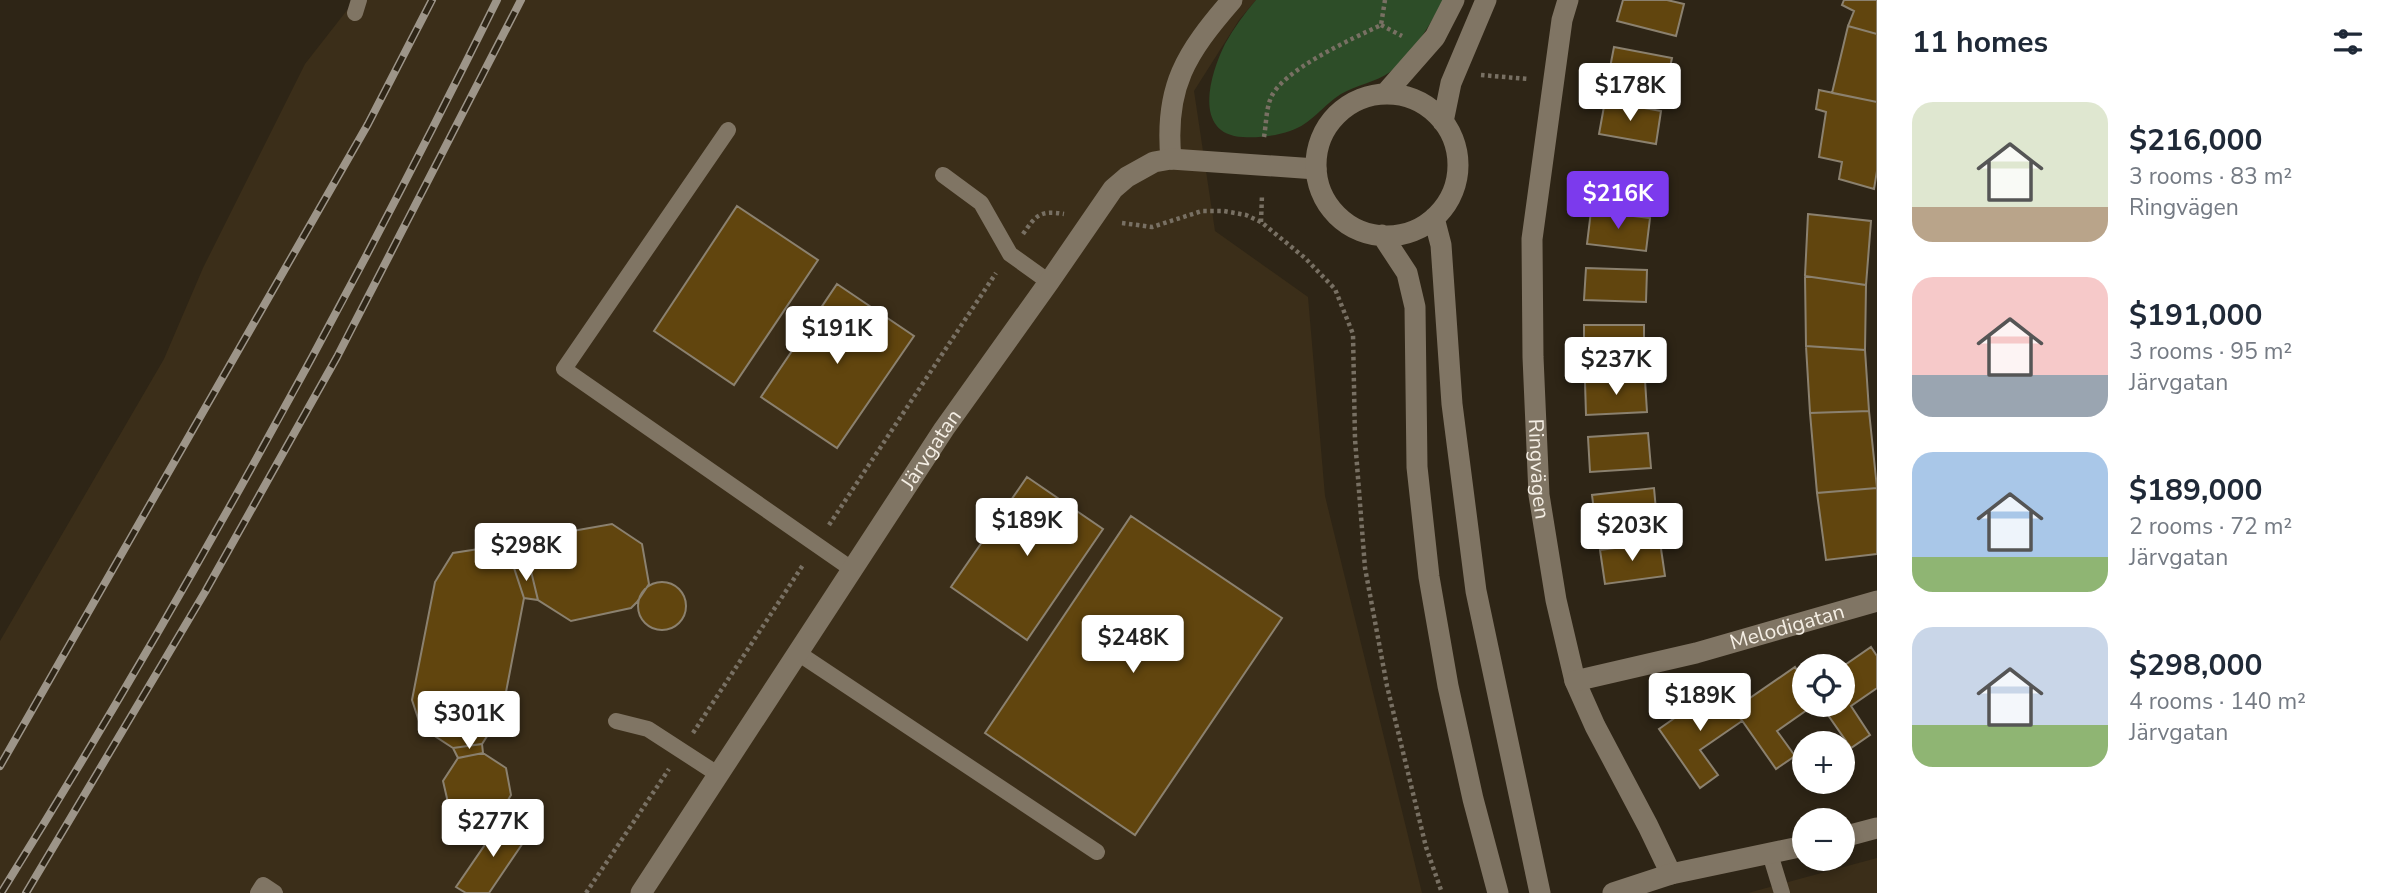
<!DOCTYPE html>
<html lang="en">
<head>
<meta charset="utf-8">
<style>
	:root { --surface:#fff; --page:#f2f2f3; --text:#1f2937; --muted:#747a83; --accent:#7c3aed }
	body { margin:0; font-family:"Nunito Sans",sans-serif; background:var(--page); color:var(--text); height:100vh; display:flex; flex-direction:column; font-size:26px; white-space:nowrap }
	* { box-sizing:border-box; margin:0 }
	p { font-size:23px; color:var(--muted) }
	.icon { flex:none; width:38px; height:38px; fill:none; stroke:currentColor; stroke-width:2; stroke-linecap:round; stroke-linejoin:round }
	.map { position:relative; flex:1; overflow:hidden }
	.sheet { display:flex; flex-direction:column; background:var(--surface); width:525px }
	.sheet>* { flex:none }
	.tools { position:absolute; left:1792px; top:654px; display:grid; gap:14px }
	.tools a { display:grid; place-items:center; width:63px; height:63px; border-radius:50%; background:var(--surface); box-shadow:0 4px 10px #0003; font-size:35px }
	.price { position:absolute; translate:-50% -60px; padding:0 16px; border-radius:7px; background:#fff; color:#222; font-size:23px; line-height:46px; filter:drop-shadow(0 2px 4px #0008) }
	.price::after { content:''; position:absolute; left:50%; top:42px; width:21px; height:16px; margin-left:-10px; background:inherit; clip-path:polygon(0 0,100% 0,50% 100%) }
	.price.current { background:var(--accent); color:#fff }
	ul { padding:0; list-style:none }
	li { display:flex; align-items:center; gap:21px; height:175px; padding:0 35px }
	li span { display:grid; place-items:center; flex:none; width:196px; height:140px; border-radius:21px; color:#555 }
	li>.icon { margin-inline-start:auto }
	span .icon { width:84px; height:84px; fill:#fffc; stroke-width:1 }
	li b { font-size:30px }
	h2 { display:flex; justify-content:space-between; align-items:center; height:84px; padding:0 35px; font-size:30px }
	main { display:flex; flex:1; min-height:0 }
	.map>svg:first-child { display:block }
</style>
</head>
<body>
<main>
<div class="map">
<svg width="1877" height="893" viewBox="0 0 1877 893">
	<rect width="100%" height="100%" fill="#2e2516"/>
	<path fill="#3b2e19" d="M355 0H1256L1239 20 1194 91 1215 231 1308 297 1325 496 1422 893H0V641L164 359 203 268 305 64Z
		M1877 858V893H1748Z"/>
	<path fill="#2d4d28" d="M1256 0H1444C1429 25 1414 54 1390 72 1376 82 1356 85 1341 94 1323 105 1312 124 1290 131 1276 136 1258 138 1243 137 1192 134 1210 74 1225 44 1234 28 1244 14 1256 0Z"/>
	<path fill="#61450e" stroke="#8b816f" stroke-width="2" d="M1623 0H1667L1684 4 1676 36 1617 21Z
		M1844 0H1877V34L1848 26 1854 11 1842 5Z
		M1848 26 1877 34V102L1832 93Z
		M1614 47 1672 58 1665 90 1608 78Z
		M1819 90 1877 102V171L1874 189 1839 179 1842 162 1819 157 1826 112 1816 109Z
		M1605 101 1661 111 1656 144 1599 134Z
		M737 206 818 260 734 385 654 331Z
		M1591 211 1650 218 1646 251 1587 244Z
		M1808 214 1871 221 1866 285 1805 276Z
		M1586 268 1647 270 1646 302 1584 300Z
		M1805 276 1866 285 1865 350 1806 346Z
		M837 284 914 336 837 448 761 397Z
		M1584 325H1644V358H1584Z
		M1806 346 1865 350 1869 411 1810 413Z
		M1645 380 1647 412 1586 415 1585 382Z
		M1869 411 1877 488 1817 493 1810 413Z
		M1648 433 1651 468 1590 472 1588 437Z
		M1027 477 1103 529 1027 640 951 587Z
		M1654 488 1657 521 1596 527 1592 495Z
		M1877 488V554L1826 560 1817 493Z
		M1131 516 1282 618 1135 835 985 733Z
		M612 524 642 544 649 584 637 602 631 608 571 621 538 600 530 567 550 535Z
		M1660 542 1665 576 1605 584 1600 550Z
		M485 548 514 568 524 598 502 713 482 744 453 748 421 727 412 700 435 582 453 553Z
		M530 567 538 600 524 598 514 568Z
		M638 606a24 24 0 1 1 48 0a24 24 0 1 1-48 0Z
		M1871 647 1877 656V688L1851 706 1870 735 1851 748 1821 705H1843L1842 667Z
		M1795 667 1804 681V705H1814L1777 731 1795 756 1776 769 1734 709Z
		M1719 687 1742 721 1700 750 1718 775 1700 788 1659 729Z
		M482 744 483 753 458 758 453 748Z
		M483 753 506 768 511 795 499 815 473 822 449 807 443 781 458 758Z
		M504 817 529 834 489 893H466L456 887Z"/>
	<g fill="none" stroke-linecap="round" stroke-linejoin="round">
		<path stroke="#787063" stroke-width="4.5" stroke-dasharray="3.5 3.5" stroke-linecap="butt" d="M1381 25 1402 36
			M1481 75 1528 79
			M1264 137C1266 126 1266 111 1270 100 1279 71 1354 38 1381 25L1385 0
			M1261 222 1262 195
			M1122 223 1152 227 1202 211H1224L1246 215 1261 222 1305 258 1335 289 1353 334 1355 439 1365 568 1387 686 1426 847 1442 893
			M1023 234C1036 215 1040 210 1064 214
			M829 525 996 273
			M693 733 803 565
			M586 893 669 769"/>
		<path stroke="#807564" stroke-width="16" d="M355 13 359 0
			M728 130 564 369 853 570
			M943 175 981 203 1010 254 1049 282
			M798 653 1097 852
			M616 721 648 729 719 775
			M1770 854 1782 893
			M258 893 263 885 275 893"/>
		<g stroke="#807564" stroke-width="21">
			<path id="s1" d="M1568 0 1562 20 1532 239 1533 357 1539 495 1556 600 1575 681 1595 726 1648 826 1671 874"/>
			<path d="M1171 159C1164 87 1186 53 1232 0"/>
			<path id="s2" d="M1575 681 1696 653 1877 601"/>
			<path d="M1843 837 1877 828"/>
			<path id="s3" d="M641 893 944 429 1049 282 1113 189 1127 177 1154 162 1171 159 1316 169"/>
			<path d="M1613 893 1671 874 1804 846"/>
		</g>
		<path stroke="#807564" stroke-width="21" d="M1385 94 1435 37 1454 0
			M1316 165a71 71 0 1 1 142 0a71 71 0 1 1-142 0Z
			M1443 122 1451 83 1486 0
			M1434 218 1441 245 1452 404 1476 591 1540 893
			M1382 235 1407 273 1415 307 1417 467 1429 577 1448 686 1473 799 1498 893"/>
		<g stroke="#9d9589" stroke-width="8">
			<path id="rail" d="M0 766 368 124 432 0
				M1 893C181 604 346 305 497 0
				M26 893 205 592 337 357 521 0"/>
		</g>
		<use href="#rail" stroke="#2e2516" stroke-width="5" stroke-dasharray="16" stroke-linecap="butt"/>
	</g>
	<g text-anchor="middle" stroke-width="5" stroke-linejoin="round" paint-order="stroke">
		<g font-size="21" fill="#f4eee4" stroke="#2e2516">
			<text dy="7" stroke="none"><textPath href="#s3" startOffset="530">Järvgatan</textPath></text>
			<text dy="7" stroke="none"><textPath href="#s1" startOffset="472">Ringvägen</textPath></text>
			<text dy="7" stroke="none"><textPath href="#s2" startOffset="219">Melodigatan</textPath></text>
		</g>
	</g>
</svg>
<div class="tools">
<a><svg class="icon" aria-label="locate" viewBox="0 0 24 24"><circle cx="12" cy="12" r="6"/><path d="M12 2v4M12 18v4M2 12h4M18 12h4"/></svg></a>
<a>+</a>
<a>−</a>
</div>
<b class="price" style="left:1630px;top:123px">$178K</b>
<b class="price current" style="left:1618px;top:231px">$216K</b>
<b class="price" style="left:837px;top:366px">$191K</b>
<b class="price" style="left:1616px;top:397px">$237K</b>
<b class="price" style="left:1027px;top:558px">$189K</b>
<b class="price" style="left:1632px;top:563px">$203K</b>
<b class="price" style="left:526px;top:583px">$298K</b>
<b class="price" style="left:1133px;top:675px">$248K</b>
<b class="price" style="left:1700px;top:733px">$189K</b>
<b class="price" style="left:469px;top:751px">$301K</b>
<b class="price" style="left:493px;top:859px">$277K</b>
</div>
<section class="sheet">
<h2>11 homes<svg class="icon" aria-label="filters" viewBox="0 0 24 24"><path d="M4 7h16M4 17h16"/><circle cx="9" cy="7" r="2"/><circle cx="15" cy="17" r="2"/></svg></h2>
<ul>
<li><span style="background:linear-gradient(#dfe7d0 75%,#b9a48a 0)"><svg class="icon" aria-label="home" viewBox="0 0 24 24"><path d="M3 11l9-7 9 7M6 9v11h12V9"/></svg></span><div><b>$216,000</b><p>3 rooms · 83 m²</p><p>Ringvägen</p></div></li>
<li><span style="background:linear-gradient(#f6c9c9 70%,#9aa5b1 0)"><svg class="icon" aria-label="home" viewBox="0 0 24 24"><path d="M3 11l9-7 9 7M6 9v11h12V9"/></svg></span><div><b>$191,000</b><p>3 rooms · 95 m²</p><p>Järvgatan</p></div></li>
<li><span style="background:linear-gradient(#a9c7e8 75%,#8fb573 0)"><svg class="icon" aria-label="home" viewBox="0 0 24 24"><path d="M3 11l9-7 9 7M6 9v11h12V9"/></svg></span><div><b>$189,000</b><p>2 rooms · 72 m²</p><p>Järvgatan</p></div></li>
<li><span style="background:linear-gradient(#c9d6e8 70%,#8fb573 0)"><svg class="icon" aria-label="home" viewBox="0 0 24 24"><path d="M3 11l9-7 9 7M6 9v11h12V9"/></svg></span><div><b>$298,000</b><p>4 rooms · 140 m²</p><p>Järvgatan</p></div></li>
</ul>
</section>
</main>
</body>
</html>
